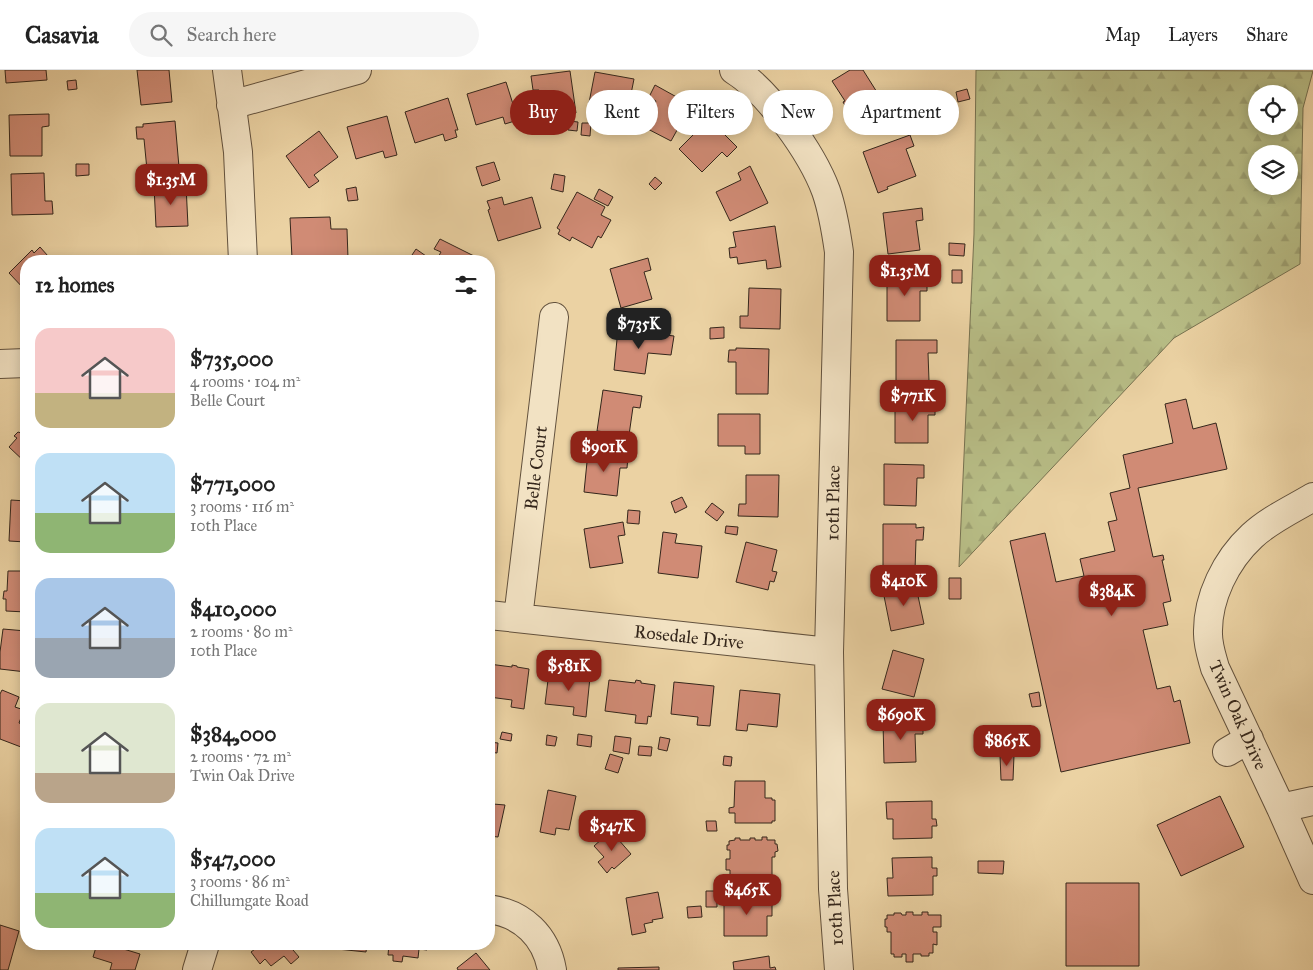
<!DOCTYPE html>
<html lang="en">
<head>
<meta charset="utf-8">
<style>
	:root { --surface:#fff; --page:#f6f6f6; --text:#222; --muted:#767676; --line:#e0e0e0; --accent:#8f2418 }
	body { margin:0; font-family:"IM FELL Great Primer",serif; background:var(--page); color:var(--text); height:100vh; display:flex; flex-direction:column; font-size:19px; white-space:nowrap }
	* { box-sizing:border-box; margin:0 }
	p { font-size:16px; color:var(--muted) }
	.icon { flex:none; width:28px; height:28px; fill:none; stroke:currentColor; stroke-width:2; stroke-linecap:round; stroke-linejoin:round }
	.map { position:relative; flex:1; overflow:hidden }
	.details { position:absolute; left:20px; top:185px; width:475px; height:695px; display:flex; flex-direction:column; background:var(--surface); border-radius:20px; box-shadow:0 2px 12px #0003 }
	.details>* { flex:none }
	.hud { position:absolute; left:510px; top:20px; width:475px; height:45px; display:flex; gap:10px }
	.controls { position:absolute; left:1248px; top:15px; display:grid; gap:10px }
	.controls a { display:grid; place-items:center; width:50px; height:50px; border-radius:50%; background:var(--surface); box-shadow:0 2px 12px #0003; font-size:25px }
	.price { position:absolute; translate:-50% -42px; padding:0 11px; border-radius:10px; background:var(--accent); color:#fff; font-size:16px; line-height:32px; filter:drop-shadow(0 1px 2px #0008) }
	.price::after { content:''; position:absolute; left:50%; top:30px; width:15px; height:11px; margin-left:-8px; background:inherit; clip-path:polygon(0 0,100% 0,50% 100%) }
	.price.on { background:#222; color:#fff }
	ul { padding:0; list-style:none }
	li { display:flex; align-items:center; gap:15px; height:125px; padding:0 15px }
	li span { display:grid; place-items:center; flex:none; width:140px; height:100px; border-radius:15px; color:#555 }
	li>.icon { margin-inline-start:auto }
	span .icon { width:60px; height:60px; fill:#fffc; stroke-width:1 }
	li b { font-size:21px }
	h2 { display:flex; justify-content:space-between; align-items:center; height:60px; padding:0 15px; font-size:21px }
	.tag { padding:0 18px; border-radius:22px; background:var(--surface); box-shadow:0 2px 12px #0003; font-size:18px; line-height:45px }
	.tag.on { background:var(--accent); color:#fff }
	header { display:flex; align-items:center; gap:30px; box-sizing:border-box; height:70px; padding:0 25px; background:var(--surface); border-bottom:1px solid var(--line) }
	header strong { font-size:24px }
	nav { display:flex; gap:28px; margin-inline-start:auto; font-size:18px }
	.search { width:350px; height:45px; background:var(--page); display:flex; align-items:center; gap:12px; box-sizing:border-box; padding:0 18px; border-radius:28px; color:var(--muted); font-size:19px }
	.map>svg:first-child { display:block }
</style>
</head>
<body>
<header>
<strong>Casavia</strong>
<div class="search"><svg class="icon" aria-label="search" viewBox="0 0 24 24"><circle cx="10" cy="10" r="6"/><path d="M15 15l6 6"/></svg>Search here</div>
<nav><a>Map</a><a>Layers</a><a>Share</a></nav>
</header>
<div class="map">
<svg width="1313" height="900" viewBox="0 0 1313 900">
	<defs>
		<pattern id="forest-firs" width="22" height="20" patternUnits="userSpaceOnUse" patternTransform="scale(1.25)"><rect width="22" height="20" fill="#b7bc85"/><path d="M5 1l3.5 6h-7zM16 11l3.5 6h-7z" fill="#9ea172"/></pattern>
	</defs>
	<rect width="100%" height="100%" fill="#ebd2a3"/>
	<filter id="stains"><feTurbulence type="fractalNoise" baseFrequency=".004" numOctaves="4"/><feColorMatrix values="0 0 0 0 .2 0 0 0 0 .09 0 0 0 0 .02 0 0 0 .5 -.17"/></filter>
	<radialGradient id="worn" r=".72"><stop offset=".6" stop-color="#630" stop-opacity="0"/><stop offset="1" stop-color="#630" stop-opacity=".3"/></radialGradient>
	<path fill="url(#forest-firs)" stroke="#767150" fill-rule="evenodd" d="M976 0 1313 1 1303 38 1300 194 1174 268 959 497 974 164ZM1256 24H1289V56H1256ZM1256 84H1289V116H1256Z"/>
	<path fill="#d08b75" stroke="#34261b" d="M5 0H46L47 10 6 13Z
		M137 0H169L172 32 141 35Z
		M850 0H863L880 27 851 46 843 32 845 31 832 11Z
		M570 1 576 43 543 47 539 20H533L531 6Z
		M595 2 634 9 631 24 624 22 619 49 587 43Z
		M76 10 77 19 68 20 67 11Z
		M506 12 518 50 505 54 503 47 476 55 467 24Z
		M655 15 691 35 671 71 642 56 656 31 649 27Z
		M967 19 970 29 958 32 956 22Z
		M448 28 458 60H455L457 67 445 71 443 64 415 73 405 42Z
		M49 44V56L42 57V86H10L9 45Z
		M635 44 645 48 640 60 630 56Z
		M387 46 397 85 385 88 383 81 356 89 347 57Z
		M709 49 737 77 727 87 722 82 702 102 679 79Z
		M175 51 179 97 147 100 144 69H137L136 57H143V54Z
		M569 51 578 52 577 61 568 60Z
		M582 53H591L590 66 581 65Z
		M319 61 338 87 314 105 319 111 309 118 286 86Z
		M910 65 914 76 906 79 916 106 887 117 888 119 878 123 863 82Z
		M494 92 500 110 482 116 476 97Z
		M76 94H89V105L76 106Z
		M750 96 768 133 730 151 716 122 741 110 738 103Z
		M44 103 45 131H52L53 144 12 145 11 104Z
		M554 104 565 106 563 122 551 119Z
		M655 107 662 113 655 120 649 114Z
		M186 115 188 156 156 157 154 116Z
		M356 117 358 130 348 131 346 119Z
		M599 119 613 127 608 136 594 129Z
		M577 122 605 137 601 145 611 150 601 168 598 166 592 178 572 167 570 171 558 164 560 160 557 158Z
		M502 127 504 135 532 127 541 158 498 171 488 140 490 139 487 131Z
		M922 138 923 150 916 151 920 180 888 184 883 143Z
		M330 147 331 159H347L348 188 324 189V187L292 188 290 148Z
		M775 156 781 197 767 199 766 190 738 194 737 187 730 188 729 178 736 177 733 162Z
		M440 169 476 187 474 191H436L441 182 434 179Z
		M949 173 965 174 964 186 949 185Z
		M40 177 48 186 42 191H26V221L9 203 32 180 34 183Z
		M416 179 426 186 423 191H414L410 188Z
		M77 186H110V191H77Z
		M648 188 651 200 644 202 652 229 621 238 610 199Z
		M952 200H962V213H952Z
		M887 205H919V208H927V221H920V251H887Z
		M749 218 781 219 780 259 740 258V246H748Z
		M724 257V268L710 269V258Z
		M618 259 674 266 671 285 648 283 645 304 614 300Z
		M896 270H937V283H928L929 311 896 312Z
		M736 278 769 279 768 324H736V292H728L729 280H736Z
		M603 320 642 326 640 338 633 337 629 365 597 361Z
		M1186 329 1193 359 1216 353 1227 399 1138 418 1153 487 1163 485 1164 490H1162L1171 531 1163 533 1168 555 1143 560 1157 619 1170 616 1174 632 1180 630 1190 673 1061 702 1010 471 1045 463 1056 512 1084 506 1080 489 1115 481 1108 452 1117 450 1110 423 1130 418 1123 385 1173 373 1165 334Z
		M895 332 935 333V345H928V373H895Z
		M718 344H760V384H745V376H718Z
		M26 357V393L9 377 17 368 14 366 18 362 21 363Z
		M588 382 628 386 627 398H620L617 426 584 422Z
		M884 394 924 395V408H917L916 436 884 435Z
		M746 405H779L778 447 738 446 739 434H746Z
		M682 427 687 437 675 443 671 432Z
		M11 430 26 431V472L9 471Z
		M712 433 724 442 717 451 705 442Z
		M628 440 640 441 639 454 627 453Z
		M623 452 625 465 618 466 623 493 590 498 584 459Z
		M883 454H916V458L924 457 923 470H916L915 500H883Z
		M726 456 738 457 737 465 725 463Z
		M663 462 677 464 675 473 702 476 698 508 658 503Z
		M746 472 777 480 772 501 777 502 774 512 770 511 768 520 736 512Z
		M8 501H22V509H26V542L6 541V529H3L4 521H7Z
		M949 508H961V529H949Z
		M923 513 925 524 918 526 924 554 891 561 883 521Z
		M3 559 26 561V602L0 599V582Z
		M893 580 924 589 914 627 882 619Z
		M489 594 512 597V595L517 596V597L529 599 524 639 511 637 512 630 489 627Z
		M549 602 590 607 586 647 573 645 574 637 545 634Z
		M609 610 635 613 636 610 641 611V613L655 615 651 647 648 646 647 654 635 653 636 645 605 641Z
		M674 612 714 616 710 656 697 655 698 647 671 644Z
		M2 620 19 627 15 637 24 640 19 653 26 656V670L25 674 23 673 21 677 0 669V624Z
		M740 620 780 624 777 657 748 654 747 661 736 660Z
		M1039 622 1041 636 1032 637 1029 624Z
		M883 652H923V664H915L916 692 884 693Z
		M502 662 512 664 511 671 500 669Z
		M578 664 592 666 591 677 577 675Z
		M547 665 557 667 555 676 546 675Z
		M615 666 631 668 629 684 613 681Z
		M660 667 670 669 667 681 658 679Z
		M489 672 498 673 497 683 489 682Z
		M639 676 652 677 651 686 638 685Z
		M610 684 623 688 618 703 605 699Z
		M1000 685H1014L1013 710H1001Z
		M724 686 732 687 731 696 723 695Z
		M735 711H765V728H772V730H775V751H772V753H735V743H729V738L734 737Z
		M548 720 576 726 569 760 556 758 555 765 540 762Z
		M1220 726 1244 777 1181 806 1157 755Z
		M489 727 494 728 493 734 505 735 498 767 489 766Z
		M932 731V749H936L937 756H932V768L893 769V749H887L886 732Z
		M706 751H716L717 761H707Z
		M611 761 631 784 614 799 612 797 607 803 598 792 604 787 594 776Z
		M762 767H767V770H775V774H777L778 781 775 782V787H772V811H735V808H730V800H726V789H730V780H727V775H729V771L735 770V768H740V770H750V768H755V770H762Z
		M932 787V798H937V806H933V825L888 826 887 808H893L892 788Z
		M978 791H1004L1003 804 978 803Z
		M1066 813H1139V896H1066Z
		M706 821H717V837H706Z
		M658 822 663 848 652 850 653 852 644 854 646 862 632 865 626 828Z
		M758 827H772V846H767V866H724V828H758Z
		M701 836 702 847 688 848 687 837Z
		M906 842H913V845H922V842H928V845H941V857H933V862H937V875L933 874V883H929V886H921V884H913V892H906V884H902V887H894V884H891V862H887V857H885V849H887V845H894V843H901L902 845H906Z
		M0 855 19 861 8 900H0Z
		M97 874H107L140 884 135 900H110L112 893 93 887Z
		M262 874H293L296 878 293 880 299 887 291 894 284 886 271 896 265 889 260 894 251 882Z
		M337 874H367L366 882 337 879Z
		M389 874H428L427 880 419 879 418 888 403 886 402 892 393 891V885H388Z
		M476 883 490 900H458L457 898Z
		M769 886 770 898 775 897 776 900H734L733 892Z
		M659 897V900H618V898Z"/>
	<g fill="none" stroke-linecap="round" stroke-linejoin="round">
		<g stroke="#62513d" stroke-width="30">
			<path id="minor" d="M227 0 238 82 243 191
				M734 0C768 21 812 83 826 121 833 141 836 161 839 182L829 582 833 819 839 900
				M231 35 357 0
				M0 294 26 293
				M1313 427C1293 439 1269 450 1252 466 1226 490 1207 528 1208 564 1208 576 1212 587 1215 598L1281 738 1313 810
				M489 545 829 582
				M518 548 554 247
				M1227 682 1249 669
				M1281 738 1313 731
				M489 839C523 844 546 866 552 900
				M197 900 205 874"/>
		</g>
		<use href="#minor" stroke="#f2e2c3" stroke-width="28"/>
	</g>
	<g text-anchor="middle" stroke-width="5" stroke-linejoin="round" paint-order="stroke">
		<g font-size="18" fill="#34261b" stroke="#f2e2c3">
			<text transform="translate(536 398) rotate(-83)" y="6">Belle Court</text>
			<text transform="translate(833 433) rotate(-89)" y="6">10th Place</text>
			<text transform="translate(689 567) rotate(6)" y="6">Rosedale Drive</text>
			<text transform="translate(1238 645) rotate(66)" y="6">Twin Oak Drive</text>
			<text transform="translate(835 838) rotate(-93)" y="6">10th Place</text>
		</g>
	</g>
	<rect width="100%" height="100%" filter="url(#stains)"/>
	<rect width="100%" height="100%" fill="url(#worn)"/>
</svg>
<div class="controls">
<a><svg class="icon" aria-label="locate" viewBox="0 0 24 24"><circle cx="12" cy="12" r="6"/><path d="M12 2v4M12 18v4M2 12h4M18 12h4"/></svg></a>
<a><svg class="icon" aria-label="layers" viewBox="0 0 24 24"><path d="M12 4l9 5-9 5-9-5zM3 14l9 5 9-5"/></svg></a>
</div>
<b class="price" style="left:171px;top:136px">$1.35M</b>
<b class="price" style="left:905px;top:227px">$1.35M</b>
<b class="price on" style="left:639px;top:280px">$735K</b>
<b class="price" style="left:913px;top:352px">$771K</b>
<b class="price" style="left:604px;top:403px">$901K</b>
<b class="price" style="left:904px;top:537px">$410K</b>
<b class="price" style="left:1112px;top:547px">$384K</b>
<b class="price" style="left:569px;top:622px">$581K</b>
<b class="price" style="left:901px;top:671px">$690K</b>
<b class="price" style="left:1007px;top:697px">$865K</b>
<b class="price" style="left:612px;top:782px">$547K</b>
<b class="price" style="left:747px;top:846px">$465K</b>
<div class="hud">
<a class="tag on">Buy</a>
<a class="tag">Rent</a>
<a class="tag">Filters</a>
<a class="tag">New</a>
<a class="tag">Apartment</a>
</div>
<section class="details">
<h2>12 homes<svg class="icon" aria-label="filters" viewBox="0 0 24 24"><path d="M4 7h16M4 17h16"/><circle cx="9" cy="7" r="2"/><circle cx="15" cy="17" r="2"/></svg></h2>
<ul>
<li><span style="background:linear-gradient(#f6c9c9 65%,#c2b280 0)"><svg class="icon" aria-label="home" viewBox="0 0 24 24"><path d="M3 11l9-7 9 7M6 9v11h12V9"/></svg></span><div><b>$735,000</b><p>4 rooms · 104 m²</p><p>Belle Court</p></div></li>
<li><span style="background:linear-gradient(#bfe0f5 60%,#8fb573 0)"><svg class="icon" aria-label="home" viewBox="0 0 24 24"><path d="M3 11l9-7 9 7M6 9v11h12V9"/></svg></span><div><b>$771,000</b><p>3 rooms · 116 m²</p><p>10th Place</p></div></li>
<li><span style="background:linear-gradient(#a9c7e8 60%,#9aa5b1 0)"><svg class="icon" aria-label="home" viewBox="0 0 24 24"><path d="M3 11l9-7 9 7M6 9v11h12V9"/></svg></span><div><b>$410,000</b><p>2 rooms · 80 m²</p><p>10th Place</p></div></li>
<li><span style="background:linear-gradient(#dfe7d0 70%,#b9a48a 0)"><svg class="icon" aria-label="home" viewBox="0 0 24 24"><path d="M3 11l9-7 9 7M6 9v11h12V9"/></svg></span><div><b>$384,000</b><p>2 rooms · 72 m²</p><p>Twin Oak Drive</p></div></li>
<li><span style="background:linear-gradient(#bfe0f5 65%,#8fb573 0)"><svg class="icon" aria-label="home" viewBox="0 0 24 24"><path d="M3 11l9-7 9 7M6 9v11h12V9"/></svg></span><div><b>$547,000</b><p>3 rooms · 86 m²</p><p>Chillumgate Road</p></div></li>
</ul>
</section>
</div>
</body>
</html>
